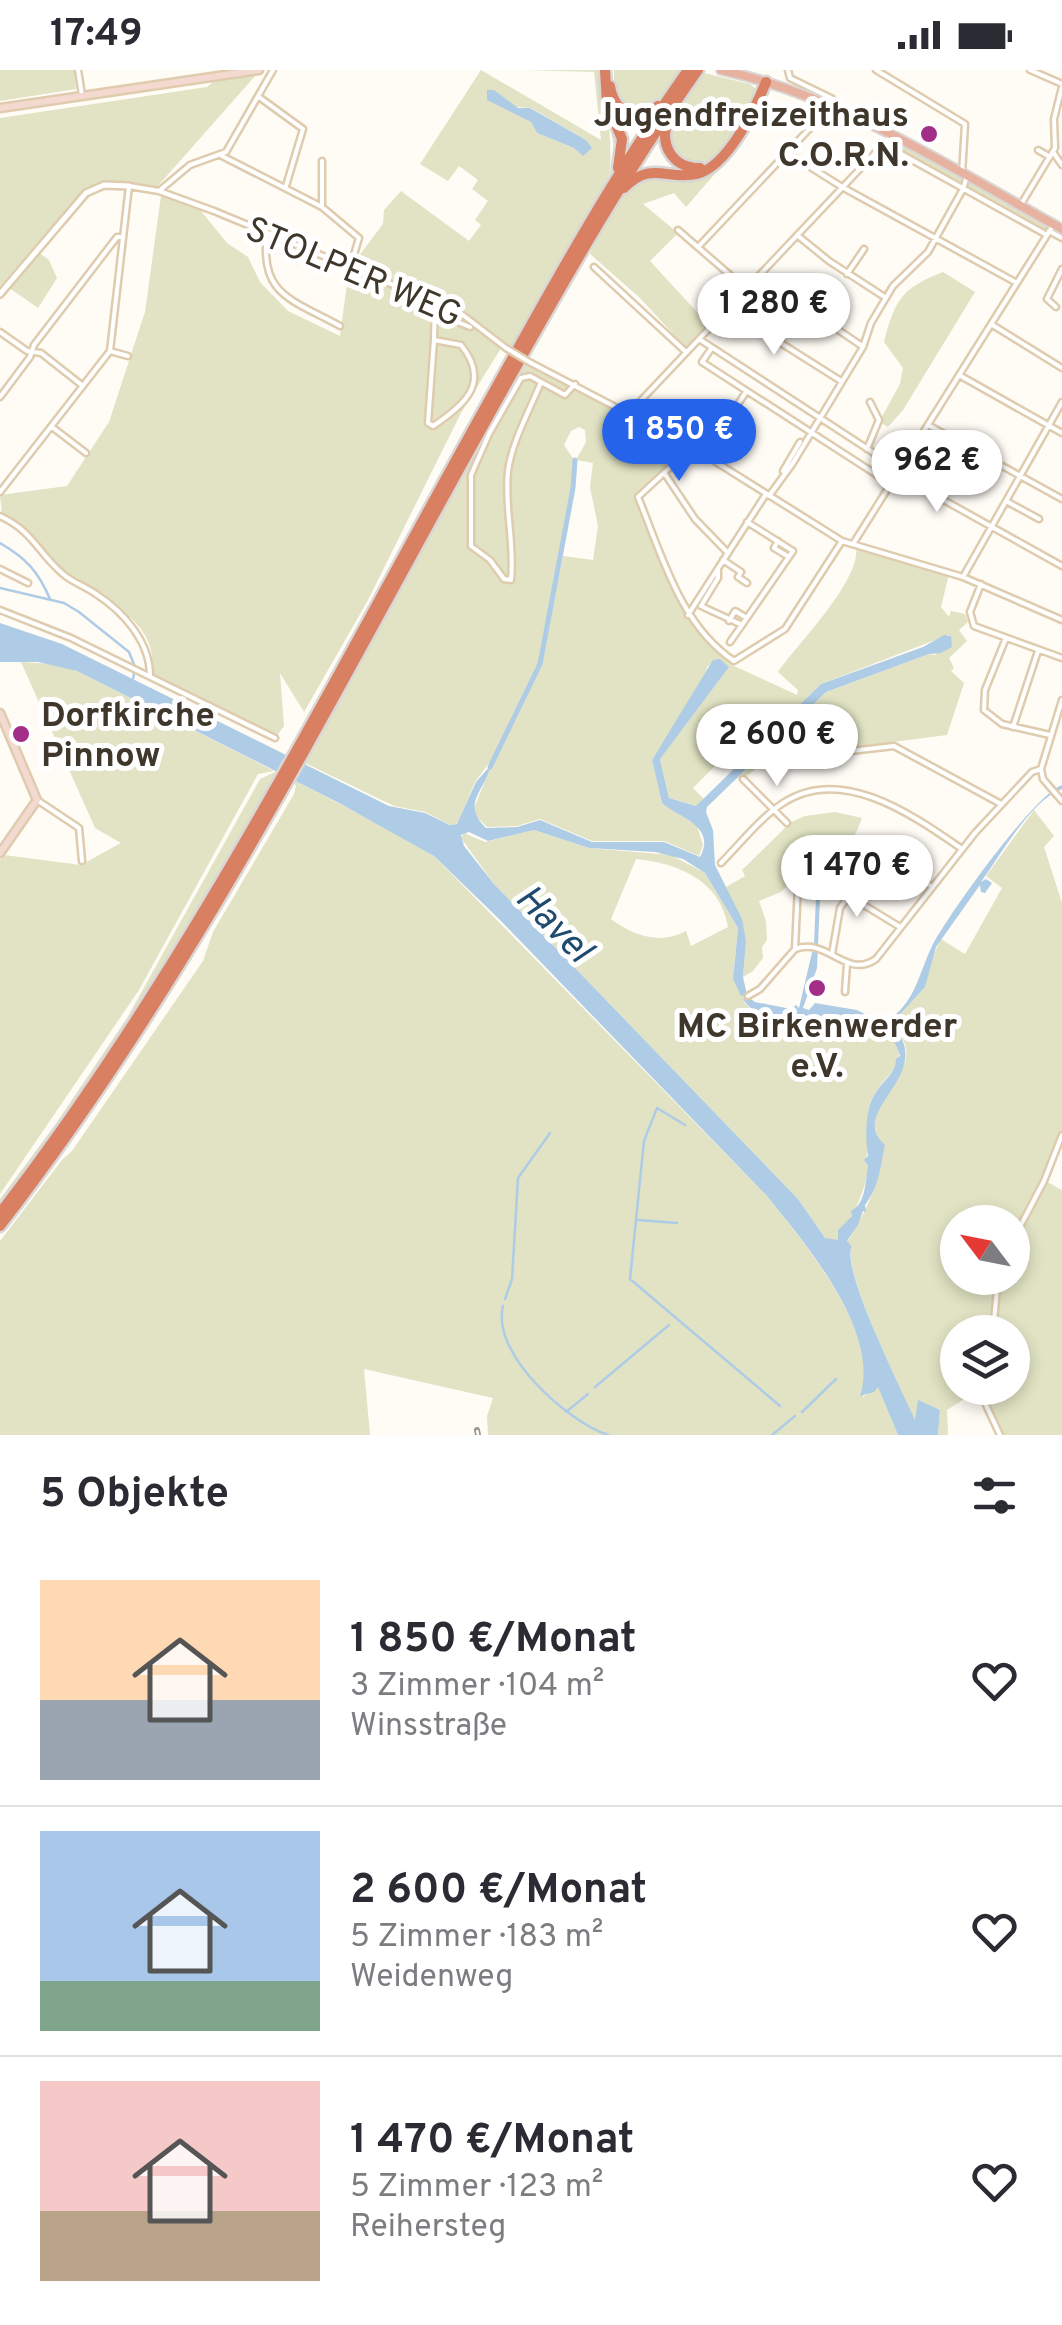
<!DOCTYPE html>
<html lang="de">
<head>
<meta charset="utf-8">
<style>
	:root { --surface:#fff; --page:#f2f2f3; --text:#2b2b33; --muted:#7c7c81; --line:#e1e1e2; --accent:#2563eb }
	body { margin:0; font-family:Overpass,sans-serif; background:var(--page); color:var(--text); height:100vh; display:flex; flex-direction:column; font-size:38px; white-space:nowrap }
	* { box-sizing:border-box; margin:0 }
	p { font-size:32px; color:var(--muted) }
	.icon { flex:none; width:55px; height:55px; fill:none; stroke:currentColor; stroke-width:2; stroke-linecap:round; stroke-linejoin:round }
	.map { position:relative; height:1365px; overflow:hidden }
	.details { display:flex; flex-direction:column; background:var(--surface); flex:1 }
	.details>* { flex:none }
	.needle { width:65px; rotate:302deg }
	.buttons { position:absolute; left:940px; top:1135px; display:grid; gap:20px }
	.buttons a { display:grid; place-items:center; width:90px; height:90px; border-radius:50%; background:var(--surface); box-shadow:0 5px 15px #0003; font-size:50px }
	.price { position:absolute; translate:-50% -85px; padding:0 22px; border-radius:35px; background:#fff; color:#222; font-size:32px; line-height:65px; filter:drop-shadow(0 2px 5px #0008) }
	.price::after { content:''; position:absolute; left:50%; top:60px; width:30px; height:22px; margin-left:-15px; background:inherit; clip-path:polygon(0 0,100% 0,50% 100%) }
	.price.current { background:var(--accent); color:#fff }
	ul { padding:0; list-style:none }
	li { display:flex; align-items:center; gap:30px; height:250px; padding:0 40px }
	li+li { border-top:2px solid var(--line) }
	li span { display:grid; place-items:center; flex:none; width:280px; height:200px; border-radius:0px; color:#555 }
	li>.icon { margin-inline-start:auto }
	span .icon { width:120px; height:120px; fill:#fffc; stroke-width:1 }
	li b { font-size:42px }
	h2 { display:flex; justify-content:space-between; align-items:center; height:120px; padding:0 40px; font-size:42px }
	.status { display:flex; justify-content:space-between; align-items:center; height:70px; padding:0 50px; background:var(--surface); direction:ltr }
	.status svg { height:28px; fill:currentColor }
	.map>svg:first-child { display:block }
</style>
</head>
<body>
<div class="status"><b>17:49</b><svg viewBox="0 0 49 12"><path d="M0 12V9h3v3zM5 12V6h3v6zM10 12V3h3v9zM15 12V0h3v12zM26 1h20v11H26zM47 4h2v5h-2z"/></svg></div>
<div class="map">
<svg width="1062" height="1365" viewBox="0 0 1062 1365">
	<rect width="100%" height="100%" fill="#fffbf5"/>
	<path fill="#e1e3c4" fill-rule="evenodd" d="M0 0H74L76 19 0 31Z
		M481 0 601 70 594 2 528 0H602C607 37 612 67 610 102 620 78 609 67 610 46L617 60V92L511 279 477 252 474 254 501 278 461 343 368 530 304 642 280 603 284 656 276 667 151 606C163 549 99 529 64 502 52 493 45 477 34 466 26 457 13 451 2 445L0 425 67 416 109 352 145 242 161 126 201 141 227 173 248 187 260 212 288 241 340 266 349 199 383 154 384 140 401 121 469 171 481 155 475 150 488 131 472 119 478 110 459 96 448 111 420 94ZM503 36 531 38 586 70 583 85 574 78 537 63 531 52Z
		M614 0H680C660 28 661 42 624 39L614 18Z
		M704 3 750 14 755 18V24L720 83 699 96C641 76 681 35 704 3Z
		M256 5 157 117 101 111 83 120 0 216V48L207 17 214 11Z
		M756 41 758 43 720 98 686 137 674 123 643 134 678 163 650 191 709 255 687 279 640 228 590 184C606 155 619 109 659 109 674 109 684 114 698 107 717 96 741 59 756 41Z
		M890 67 1052 155 1045 165 882 75Z
		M38 182 49 190 57 208 38 238 8 217Z
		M943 202 975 222 903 340 888 357 879 352 900 314 903 298 884 272C895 229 902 218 943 202Z
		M525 293 690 377 638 429 688 546 716 580 734 592 732 595 797 625 798 620 778 602C797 574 862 510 856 476L949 504 941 537 949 547 951 541 965 544 968 552 959 560 967 571 949 588 954 598 951 601 964 613 947 665 786 686 757 698 742 709 740 706 826 622 929 584 935 585 951 566 948 565 821 614 757 677 745 666 693 718 704 729 697 736 669 728 660 688 728 598 720 590 707 597 706 604 652 690 662 733 697 756 703 775 699 786 664 771H592L540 749 517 756 487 757 476 746 474 738 497 682 475 712 458 753 451 755 425 742 394 736 303 692ZM579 357 585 360 586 372 576 390 593 393 590 417 598 456 593 490 563 486 541 594 502 672 536 601 544 574 572 418 574 390 564 375 571 361Z
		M21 592 52 594 77 601 274 701 258 704 139 920 0 1124V790L4 785 81 795 121 773 95 758Z
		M277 701C192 851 104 997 0 1134V1129L55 1055 127 948 260 709Z
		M293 710 383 756 434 786 766 1125C801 1169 859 1238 864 1295 865 1306 863 1317 863 1327L878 1316 898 1365H488L487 1346 493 1328 364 1299 370 1365H0V1171L62 1090 72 1081 203 891 213 862 294 724 296 716Z
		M1034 740 1054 766 1044 777 1062 833V1065L1045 1111 1062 1120V1365H1002L980 1319 947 1340 948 1365H938L940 1340 921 1333 922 1330 915 1351C901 1318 841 1200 852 1175L847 1172C860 1154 882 1109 882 1083 883 1073 874 1064 875 1053 879 1012 931 996 892 955L894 951 925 917 930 892 941 869 965 884 1002 818 986 806ZM958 1152H1012V1208H958ZM958 1262H1012V1318H958Z
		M835 742 862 748C859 755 856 765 851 770 832 787 798 774 798 811L793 810 781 822 759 831 766 851 767 870 762 877 763 888 753 901 743 907 746 871 726 817 745 806 742 800 791 752 805 746Z
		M534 760 589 778 671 785 705 803 738 858 734 896 741 925H747L743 930C766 965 821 950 856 953 872 954 887 965 898 975 903 1000 883 1007 874 1025 863 1044 872 1072 865 1092L868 1096C865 1125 854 1142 839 1167L840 1173 825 1168 798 1129 494 814 461 768 464 763 485 772ZM636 789C678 793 720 810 728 857L691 876 686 861C660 875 634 866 611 849Z"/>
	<path fill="#afcce6" d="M487 20H494L518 38H530L586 70 592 78 583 86 574 78 537 63 531 52 487 30Z
		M0 553 62 574 389 736 425 743 450 755 457 754 476 712 491 695C484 723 461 733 486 758L517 757 540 750 592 772H664L700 787C717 756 679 748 662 733L652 690 713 590 720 589 729 597 660 689 669 728 696 736 821 614 923 577 944 565 951 566 952 577 941 583 929 584 826 622 707 737 706 742 713 760 715 795 742 849 746 871 743 907 747 925 741 926 733 909 738 858 705 803 683 789 655 782 589 778 534 760 488 771 469 762 461 765 464 776 494 814 798 1129 825 1168 838 1170V1160L852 1146 851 1141C866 1133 865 1113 868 1096L864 1090 868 1086C865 1066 865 1038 876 1022 883 1011 896 1003 896 989L900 986C885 921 777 982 743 929L748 927 755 932 791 939 796 935 799 938 814 874 816 827 833 804 820 828 817 898 803 938 809 940 815 933 857 940 883 953C915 936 918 905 932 876 948 845 1033 726 1062 715V719C1031 730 1000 786 981 812L986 809 992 813 985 823 981 822 980 815 936 877 925 917 894 951 892 955C939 1005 845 1040 885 1075 880 1097 880 1115 865 1135L866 1142 863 1141 858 1155 847 1171 852 1176C840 1198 902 1320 915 1350L918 1330 940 1340 938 1365H898L878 1317 874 1322 860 1326C881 1261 804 1172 766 1125L499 849 434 786 341 734 77 601 38 592H0Z"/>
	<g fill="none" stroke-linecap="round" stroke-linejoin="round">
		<path stroke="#afcce6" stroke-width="2.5" d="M0 473C26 488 38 501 50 529
			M0 518 64 533 79 542 129 582 135 597 133 609
			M685 1055 657 1038 644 1071 630 1209 780 1336
			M638 1150 677 1153
			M505 1229 512 1209 518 1108 550 1063
			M503 1236C491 1284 567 1351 608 1365
			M595 1317 669 1255
			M566 1342 588 1324
			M802 1342 836 1309
			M772 1365 795 1346"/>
		<path stroke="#afcce6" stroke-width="5" d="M490 697 540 594 573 418 575 390"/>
		<g stroke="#dfccaf" stroke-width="9">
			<path id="minor" d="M78 0 82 25
				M876 0 965 54 962 104
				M1030 0 1062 14
				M259 27 303 59 286 116
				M885 75 1047 165
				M1038 80 1050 87
				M1053 82 1062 95
				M788 83 842 117 1017 213
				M222 86 322 137 359 168 350 198
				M322 91V137
				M159 121 190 95 226 82 273 0
				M1020 136 1055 78 1054 49 1062 17
				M678 160 745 218
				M1049 161 1062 168
				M267 163C259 225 291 229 340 256
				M797 165 829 191 886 228
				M699 176 828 39 833 29 790 8 788 0
				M594 197 686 282
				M847 204 864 179
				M758 206 862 276
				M732 233 754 256 841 311
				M1056 237 1047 229 1062 199
				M435 243 470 257
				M991 254 1062 298
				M0 262 27 281 41 283 83 316
				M699 269 900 400
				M434 270 428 353 433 356C465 335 491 312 461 275L434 270 435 233
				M711 279 702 292 891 414
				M110 281 128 286
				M531 293 692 377 842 471 963 507 1062 550
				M959 305 1062 363
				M0 327 30 287 34 275 117 167H122
				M631 341 892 65
				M928 355 1062 429
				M52 357 86 383
				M692 377 638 427C662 485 680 555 734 591L785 559 842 471
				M867 379 879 350 870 332
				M705 384 746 322
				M783 401 800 372
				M665 404 695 449 727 482
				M897 404 1062 496
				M0 422 110 281 129 116 159 121 214 141 459 242 506 278
				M769 426 793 393 863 277 871 253 893 216 928 182 963 119 967 106
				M1006 431 1039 449
				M0 446C33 461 38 483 63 504 72 512 86 517 96 524 124 542 150 572 150 606
				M778 471 774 478 789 487
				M853 474 1054 154
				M723 490 741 502 738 507 747 513
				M0 499 28 513
				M718 499V508L701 536 742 555 793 481 747 452
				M963 507 1062 332
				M511 510 504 509 490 490 471 476V405L489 364 521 308 530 306 565 325 575 314
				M511 510C515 474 504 437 508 401 512 371 530 340 541 312
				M981 514 970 542 974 556 1062 588
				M0 540 71 568 275 668
				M688 545 766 424
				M729 551 735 541 747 548
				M1006 568 985 620 984 640 1002 654 1050 665
				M730 572 742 555
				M1013 657 1038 581
				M799 687 894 676 1001 734
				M1041 699 1043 709 1062 731
				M743 709 787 753
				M37 730 79 758 82 791
				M853 771 931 816
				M721 793C740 774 760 748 783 733 842 694 914 746 962 779
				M795 879 798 815 823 810 900 857
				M832 884 840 838 879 784
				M845 922 847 894
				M748 926 760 919 795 879C828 867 846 910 876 889L975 763 1032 702 1041 699 1062 630
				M1012 1172 1044 1111 1062 1065
				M993 1262 998 1208
				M989 1318 986 1335 1000 1365"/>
		</g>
		<g stroke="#dfccaf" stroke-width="10">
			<path id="tertiary" d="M0 224 86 123 104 115 129 116"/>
		</g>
		<g stroke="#dfccaf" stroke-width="11">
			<path id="secondary" d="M0 38 259 0
				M0 643 37 730 0 783"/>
		</g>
		<g stroke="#d9d7d5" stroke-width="12">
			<path id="primary" d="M721 0C844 27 953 99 1062 159"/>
		</g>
		<g stroke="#d9d7d5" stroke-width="15">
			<path id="motorway" d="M605 0 607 34 622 69 618 98
				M610 16C614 42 637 54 658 36
				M669 48C658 74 672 98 700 98
				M624 118C652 90 667 111 697 104 728 96 755 39 766 12
				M0 1143C192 894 333 610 486 336 549 222 612 107 688 0
				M0 1156C193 907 334 623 487 349 553 230 620 111 698 0"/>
		</g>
		<use href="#minor" stroke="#fff" stroke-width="4"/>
		<use href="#tertiary" stroke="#fff" stroke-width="5"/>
		<use href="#secondary" stroke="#f4d9d0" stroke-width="6"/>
		<use href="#primary" stroke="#e8b2a1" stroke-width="8"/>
		<use href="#motorway" stroke="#d97f62" stroke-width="10"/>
		<g stroke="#9a948b" stroke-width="6">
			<path id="rail" d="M477 1360 478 1365"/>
		</g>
		<use href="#rail" stroke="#fff" stroke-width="2.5" stroke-dasharray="8" stroke-linecap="butt"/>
		<g stroke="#dfccaf" stroke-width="9" stroke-linecap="butt">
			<path id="minor-bridge" d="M506 278 531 293"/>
		</g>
		<use href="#minor-bridge" stroke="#fff" stroke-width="4"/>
	</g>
	<g fill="#a22e88" stroke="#fff" stroke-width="4">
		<circle cx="929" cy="64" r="10"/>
		<circle cx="21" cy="664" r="10"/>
		<circle cx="817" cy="918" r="10"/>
	</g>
	<g text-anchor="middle" stroke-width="10" stroke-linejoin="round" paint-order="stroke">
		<g font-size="35" font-weight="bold" fill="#3f372b" stroke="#fff" text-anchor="end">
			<text x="909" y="56">Jugendfreizeithaus<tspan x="909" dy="40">C.O.R.N.</tspan></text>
			<text x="41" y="656" text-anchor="start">Dorfkirche<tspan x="41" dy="40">Pinnow</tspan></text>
			<text x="817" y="967" text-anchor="middle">MC Birkenwerder<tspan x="817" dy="40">e.V.</tspan></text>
		</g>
		<g font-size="35" fill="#3f372b" stroke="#fff">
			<text transform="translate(354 201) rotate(23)" y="12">STOLPER WEG</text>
		</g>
		<g font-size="38" font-style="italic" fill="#1e4a6e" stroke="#fff">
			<text transform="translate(555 853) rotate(46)" y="13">Havel</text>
		</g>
	</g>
</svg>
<div class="buttons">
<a><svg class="needle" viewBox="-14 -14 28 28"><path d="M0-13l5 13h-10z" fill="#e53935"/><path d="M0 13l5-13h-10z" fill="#7c7c81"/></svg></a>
<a><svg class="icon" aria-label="layers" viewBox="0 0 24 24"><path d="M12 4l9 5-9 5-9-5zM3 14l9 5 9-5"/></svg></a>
</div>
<b class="price" style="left:774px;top:288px">1 280 €</b>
<b class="price current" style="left:679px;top:414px">1 850 €</b>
<b class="price" style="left:937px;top:445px">962 €</b>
<b class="price" style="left:777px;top:719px">2 600 €</b>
<b class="price" style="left:857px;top:850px">1 470 €</b>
</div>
<section class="details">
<h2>5 Objekte<svg class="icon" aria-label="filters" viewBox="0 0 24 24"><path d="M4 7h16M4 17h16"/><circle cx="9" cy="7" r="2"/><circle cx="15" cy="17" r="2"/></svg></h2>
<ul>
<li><span style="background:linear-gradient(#ffd9b3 60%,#9aa5b1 0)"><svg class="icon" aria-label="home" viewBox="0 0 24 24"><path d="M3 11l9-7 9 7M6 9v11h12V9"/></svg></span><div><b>1 850 €/Monat</b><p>3 Zimmer · 104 m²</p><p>Winsstraße</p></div><svg class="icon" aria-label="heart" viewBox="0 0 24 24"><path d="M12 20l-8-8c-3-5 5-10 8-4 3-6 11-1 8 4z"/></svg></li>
<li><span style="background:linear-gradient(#a9c7e8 75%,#7fa58c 0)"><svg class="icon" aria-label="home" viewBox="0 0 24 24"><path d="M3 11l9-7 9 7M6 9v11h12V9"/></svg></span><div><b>2 600 €/Monat</b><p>5 Zimmer · 183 m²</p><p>Weidenweg</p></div><svg class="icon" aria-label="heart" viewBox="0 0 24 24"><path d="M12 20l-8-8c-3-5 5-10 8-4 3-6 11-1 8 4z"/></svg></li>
<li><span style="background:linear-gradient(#f6c9c9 65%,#b9a48a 0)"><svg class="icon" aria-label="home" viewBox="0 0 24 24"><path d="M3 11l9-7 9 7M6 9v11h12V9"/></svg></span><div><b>1 470 €/Monat</b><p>5 Zimmer · 123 m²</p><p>Reihersteg</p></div><svg class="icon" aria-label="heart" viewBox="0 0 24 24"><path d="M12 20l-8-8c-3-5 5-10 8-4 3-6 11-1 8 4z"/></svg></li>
</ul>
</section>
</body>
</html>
